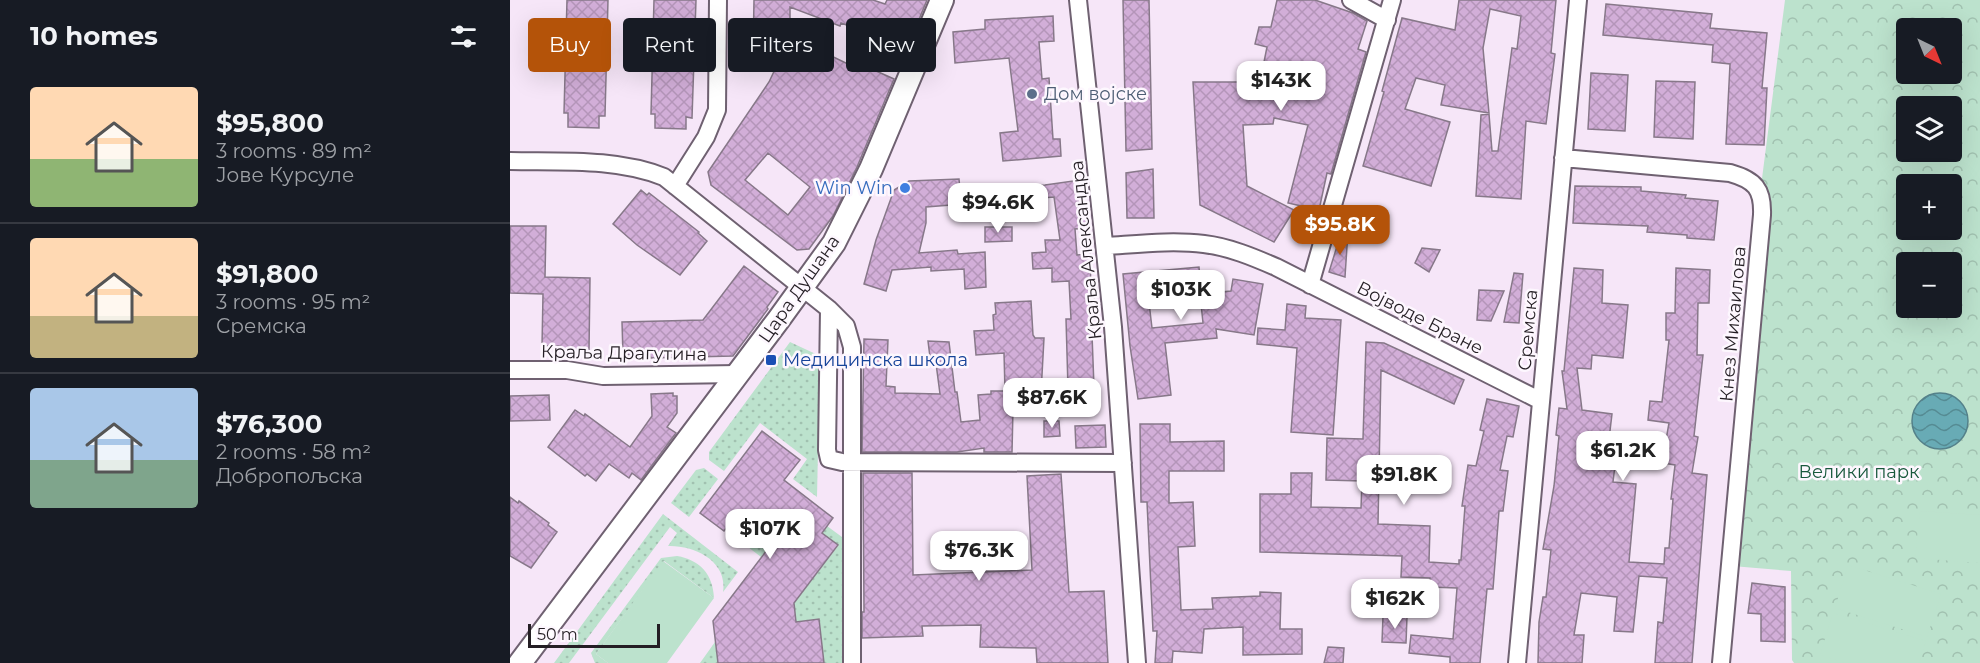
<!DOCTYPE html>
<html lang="en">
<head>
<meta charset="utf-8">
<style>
	:root { --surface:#171b24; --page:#20242c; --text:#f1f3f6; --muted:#9ea1a6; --line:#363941; --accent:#b45309 }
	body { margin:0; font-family:Montserrat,sans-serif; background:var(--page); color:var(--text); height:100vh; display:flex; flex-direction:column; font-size:22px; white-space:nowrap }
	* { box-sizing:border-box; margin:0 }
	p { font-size:20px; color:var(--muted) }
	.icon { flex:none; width:33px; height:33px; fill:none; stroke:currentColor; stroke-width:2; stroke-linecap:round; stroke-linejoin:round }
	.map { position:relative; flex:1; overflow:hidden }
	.drawer { display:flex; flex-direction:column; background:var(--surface); width:510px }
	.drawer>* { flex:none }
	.guide { position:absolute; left:18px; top:18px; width:570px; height:54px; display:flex; gap:12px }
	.needle { width:39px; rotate:137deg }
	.buttons { position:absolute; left:1386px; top:18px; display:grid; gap:12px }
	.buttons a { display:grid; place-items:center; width:66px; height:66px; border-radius:6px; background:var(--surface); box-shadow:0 6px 24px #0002; font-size:30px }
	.scale { position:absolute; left:18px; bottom:15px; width:132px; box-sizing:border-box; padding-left:6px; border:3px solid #241e24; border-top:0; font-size:16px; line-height:21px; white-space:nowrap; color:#241e24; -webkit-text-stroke:4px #fdf7fe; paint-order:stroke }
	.price { position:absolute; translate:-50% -51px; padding:0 14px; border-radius:12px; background:#fff; color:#222; font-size:20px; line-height:39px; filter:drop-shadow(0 2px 3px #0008) }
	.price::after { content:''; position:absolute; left:50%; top:36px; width:18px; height:14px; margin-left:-9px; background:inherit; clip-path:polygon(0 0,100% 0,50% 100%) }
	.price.on { background:var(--accent); color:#fff }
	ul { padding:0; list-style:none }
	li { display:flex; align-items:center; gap:18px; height:150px; padding:0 30px }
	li+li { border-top:2px solid var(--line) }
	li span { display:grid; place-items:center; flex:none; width:168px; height:120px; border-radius:6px; color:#555 }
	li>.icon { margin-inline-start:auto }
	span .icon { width:72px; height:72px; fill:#fffc; stroke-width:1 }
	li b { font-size:26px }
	h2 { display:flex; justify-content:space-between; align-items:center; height:72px; padding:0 30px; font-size:26px }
	.pill { padding:0 21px; border-radius:6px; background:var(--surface); box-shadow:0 6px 24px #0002; font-size:21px; line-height:54px }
	.pill.on { background:var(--accent); color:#fff }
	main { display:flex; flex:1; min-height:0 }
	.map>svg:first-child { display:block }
</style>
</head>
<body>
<main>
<section class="drawer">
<h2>10 homes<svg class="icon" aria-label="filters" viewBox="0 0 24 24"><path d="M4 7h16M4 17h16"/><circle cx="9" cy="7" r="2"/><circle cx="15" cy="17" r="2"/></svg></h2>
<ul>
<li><span style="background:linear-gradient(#ffd9b3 60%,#8fb573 0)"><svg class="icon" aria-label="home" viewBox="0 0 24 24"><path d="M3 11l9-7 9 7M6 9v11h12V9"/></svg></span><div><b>$95,800</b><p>3 rooms · 89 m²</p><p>Јове Курсуле</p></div></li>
<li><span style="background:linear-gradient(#ffd9b3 65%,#c2b280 0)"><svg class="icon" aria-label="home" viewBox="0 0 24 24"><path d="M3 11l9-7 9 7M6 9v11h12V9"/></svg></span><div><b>$91,800</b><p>3 rooms · 95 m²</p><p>Сремска</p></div></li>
<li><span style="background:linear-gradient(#a9c7e8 60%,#7fa58c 0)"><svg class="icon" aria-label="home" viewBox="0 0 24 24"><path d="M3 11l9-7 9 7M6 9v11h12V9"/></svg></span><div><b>$76,300</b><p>2 rooms · 58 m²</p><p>Добропољска</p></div></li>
</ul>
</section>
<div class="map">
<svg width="1470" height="663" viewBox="0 0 1470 663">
	<defs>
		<pattern id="grass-dots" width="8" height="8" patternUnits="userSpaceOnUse" patternTransform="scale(1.5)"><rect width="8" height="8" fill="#bce2cd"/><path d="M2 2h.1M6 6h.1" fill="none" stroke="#a1c1b0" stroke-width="1.8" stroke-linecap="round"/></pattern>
		<pattern id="forest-crowns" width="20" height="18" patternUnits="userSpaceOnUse" patternTransform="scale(1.5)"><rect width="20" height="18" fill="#bce2cd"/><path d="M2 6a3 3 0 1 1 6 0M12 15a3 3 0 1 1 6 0" fill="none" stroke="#a1c1b0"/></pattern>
		<pattern id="water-waves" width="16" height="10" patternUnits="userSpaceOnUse" patternTransform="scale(1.5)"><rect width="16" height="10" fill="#68abb5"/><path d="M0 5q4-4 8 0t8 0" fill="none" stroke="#558b93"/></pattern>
		<pattern id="building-cross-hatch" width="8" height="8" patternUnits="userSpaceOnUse" patternTransform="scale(1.5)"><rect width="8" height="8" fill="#d2aed8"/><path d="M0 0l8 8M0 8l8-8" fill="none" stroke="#b495b9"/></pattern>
	</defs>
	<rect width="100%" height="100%" fill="#f6e6f8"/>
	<path fill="url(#grass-dots)" d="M280 342 310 356 307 497 283 479 297 459 250 423 214 471 199 460V452Z
		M194 468 208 479 179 517 161 503 186 470Z
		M153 514 228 572 213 592C218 561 184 545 158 546L167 533 160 527 59 663H44Z
		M279 519 251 557 216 530 221 523Z
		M317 526 332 537 334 663H314L309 619 286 622 284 603 328 546 312 533Z
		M167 556C190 560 203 574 204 598L154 561 86 654 98 663H85L81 653 151 558Z
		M205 642 208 663H190Z"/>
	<path fill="url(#forest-crowns)" fill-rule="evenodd" d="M1275 0H1470V663H1284L1282 660 1281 571 1222 566 1246 225ZM1396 28H1442V74H1396ZM1396 106H1442V152H1396ZM1396 184H1442V230H1396ZM1396 262H1442V308H1396Z"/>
	<path fill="#bce2cd" d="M1410 511 1470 515V563L1405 558Z
		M153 561 204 598 157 663H98L86 654Z
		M1338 565 1431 594 1417 637 1325 608Z
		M1323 613 1416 641 1409 663H1336L1310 655Z"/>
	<path fill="url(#water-waves)" stroke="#54818a" stroke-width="1.5" d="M1402 421a28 28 0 1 1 56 0a28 28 0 1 1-56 0Z"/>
	<path fill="url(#building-cross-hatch)" stroke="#877889" stroke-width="1.5" fill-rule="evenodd" d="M57 0H98L95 116H89V128L58 127V113H54Z
		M144 0H186L182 118 176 117V129L145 128V114H141Z
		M244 0H363L375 4 377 0H417L396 51 361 38 362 34 331 23 330 26 280 7V36L344 67 346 62 384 79 347 167 323 216 299 249 287 250 201 185 198 172 259 82 267 65 243 54ZM258 153 300 187 278 215 235 180Z
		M613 0H639L642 149 616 151Z
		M767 0H805L843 13 857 21 848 49 856 52 821 174 817 173 809 210 778 203 798 125 764 118 763 124 733 125 737 186 784 210 764 242 690 205 683 82H750L757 47 745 44 749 27H761Z
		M949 0H1046L1041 53 1045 54 1036 124 1016 121 1011 199 966 196 971 115 979 114 982 151H988L1002 48 1007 49 1011 16 980 9 973 48 979 113 931 105 935 85 906 78 895 109 940 122 921 186 853 166 874 92 872 91 892 18 945 30Z
		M1096 4 1202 14 1200 28 1257 33 1252 88H1257L1254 145 1216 144 1220 64 1202 62 1203 45 1093 35Z
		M543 16 544 41 529 42 532 79 539 78 543 139H550L551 156 493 161 490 133 508 131 499 58 445 63 443 32 475 29V20Z
		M1081 73 1118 75 1115 131 1078 129Z
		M1146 81 1185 82 1183 139 1144 137Z
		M643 169 644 218H617L616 173Z
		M449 179 450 190 535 185 570 180 577 228 565 229 567 255 580 254 581 293H584V307L581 308 584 387 558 388 556 319H561L559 281 542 282V268L523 269 522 253 536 252 535 240H550L544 197 416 207V223L409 253 447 250 448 254 475 252 476 287 455 289 454 269 421 271V267L382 270 376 291 354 284 366 240 384 190 399 181Z
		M1065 186 1131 187V191L1176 195 1175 198 1208 201 1204 240 1177 238V235L1137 232 1138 226 1063 223Z
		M131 190 137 195 139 193 189 232 188 233 197 241 170 275 127 245 103 224Z
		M0 226H36L35 277 80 278 79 351H50V346H32L33 294 0 293Z
		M475 227H502V241L475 242Z
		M832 230 838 231 835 277 819 272Z
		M912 248 930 250 919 272 905 263Z
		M234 266 268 292 257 307 258 309 223 356 140 358V354L113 355 112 322 193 320Z
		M689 267 691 289 638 294 642 328 693 323 690 294 721 291 723 279 753 284 744 335 706 329 707 338 655 343 661 395 628 399 620 346 613 274Z
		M1064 268 1093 270 1092 303 1118 305 1113 358 1082 355 1081 369 1067 368 1072 410 1102 414 1097 456 1106 457 1103 482 1126 484 1119 562 1154 564 1155 548H1159L1163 499H1161L1165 465 1152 463 1159 423 1138 420 1140 401 1152 402 1159 340H1156V313H1165L1166 268 1200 270 1199 303H1188L1187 355H1193L1184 436 1188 437 1182 473 1197 475 1182 663H1145L1148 622 1153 623 1157 578 1129 576 1123 632 1104 631 1107 597 1071 593 1064 635H1074L1072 663H1028L1029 622 1033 597H1036L1041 550 1033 549 1044 486 1049 436 1046 435 1049 408 1057 409 1052 371H1054Z
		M1004 273 1013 274 1009 323 994 322Z
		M969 290 994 291 981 321 967 320Z
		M521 301 523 335 525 338H534L530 412 503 410 502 452H474V448L447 452H352L354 339 378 340 376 386 385 387V393L430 394 425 356 420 357 418 341 439 342 445 392H447L451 422 470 420 468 395 481 394V391H495L494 353 466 355 464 331 484 330 483 315 486 314 485 303Z
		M777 304 796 306 795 318 831 320 823 435 781 432 787 348 747 344 748 328 775 330Z
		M856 342 874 343 954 380 944 404 871 370 868 524 920 526 919 562 949 564V560H951L955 506H952L958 465 966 466 974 431 970 430 977 399 1009 406 1003 437 997 436 990 470 998 471 993 511H989L983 589H977L970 663H940V657L899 653 901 635 943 639 947 588 920 587V578L891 577 892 556 750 552V494H781V473H802L801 507 851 508 852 481 816 480 817 438 853 439Z
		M163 393V396H167V413L157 427 166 433 131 480 122 473 119 478 99 464 86 481 77 474 75 476 38 447 65 410 74 416 75 414 120 447 142 416 141 394Z
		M39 395 40 420 0 421V396Z
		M534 421H549L550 436 534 437Z
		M630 424H660V442L714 441V471H659V503L683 502 685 546 668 547 671 610 703 609 702 598 750 596V592L771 593 770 629H792V654L733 655V627L694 629 692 653 663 651 662 663H645L647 631H643L637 502H631Z
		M595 425 596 447 566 448 565 426Z
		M252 431 290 460 274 480 323 518 312 533 328 545 284 603 286 622 309 619 314 663H208L203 621 257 550 221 523 214 531 190 513Z
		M353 473H402L403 575 522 570 517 476 551 474 559 592 594 591 598 663H527L526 648 470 647 471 625 412 626 413 636 352 638V612H354Z
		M0 497 8 503 9 501 39 523 38 525 47 532 21 568 0 556Z
		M1242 583 1275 587V642L1251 641V614L1238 613Z
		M873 616 897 617 896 643 872 642Z
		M818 647 834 648 833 663H814Z"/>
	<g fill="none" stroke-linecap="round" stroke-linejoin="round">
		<g stroke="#6f6171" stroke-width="20">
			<path id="street" d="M568 0 603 327 627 663
				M841 0 877 20
				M1053 158 1220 173C1245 180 1253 189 1252 215L1211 663
				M0 161C50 162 107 158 154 177L319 309 336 326 342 347V663
				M165 186 196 137 207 110 208 0
				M596 246C628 244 662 240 694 244 719 247 743 257 766 267L1031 401
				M800 285 882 0
				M319 309 317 450 319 459 332 462 613 463
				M0 370H57L93 376 228 374
				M1007 663 1068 0"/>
		</g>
		<g stroke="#6f6171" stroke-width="26">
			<path id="secondary" d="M10 663 269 319 324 243 361 169 432 0"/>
		</g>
		<use href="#street" stroke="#fff" stroke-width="16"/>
		<use href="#secondary" stroke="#fff" stroke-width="22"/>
	</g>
	<circle fill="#5c6f8a" stroke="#fdf7fe" stroke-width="2" cx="522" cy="94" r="6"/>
	<circle fill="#3f7fe0" stroke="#fdf7fe" stroke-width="2" cx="395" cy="188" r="6"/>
	<rect fill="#1a4fb4" stroke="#fdf7fe" stroke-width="2" x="255" y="354" width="12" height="12" rx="3"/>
	<g text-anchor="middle" stroke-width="5" stroke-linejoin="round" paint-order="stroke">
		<g font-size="18" fill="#4e5e75" stroke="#fdf7fe" text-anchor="start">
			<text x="534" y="100">Дом војске</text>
		</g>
		<g font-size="18" fill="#366cbe" stroke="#fdf7fe" text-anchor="end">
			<text x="383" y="194">Win Win</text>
		</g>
		<g font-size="18" fill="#241e24" stroke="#fdf7fe">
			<text transform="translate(576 250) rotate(-96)" y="6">Краља Александра</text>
			<text transform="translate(289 289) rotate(-55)" y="6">Цара Душана</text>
			<text transform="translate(910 318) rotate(27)" y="6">Војводе Бране</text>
			<text transform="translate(1223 324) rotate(-85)" y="6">Кнез Михаилова</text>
			<text transform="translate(1018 330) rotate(-85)" y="6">Сремска</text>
			<text transform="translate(114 353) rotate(1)" y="6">Краља Драгутина</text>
		</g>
		<g font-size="18" fill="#164399" stroke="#fdf7fe" text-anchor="start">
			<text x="273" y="366">Медицинска школа</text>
		</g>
		<g font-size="18" fill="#19593d" stroke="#fdf7fe">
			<text x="1349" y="478">Велики парк</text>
		</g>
	</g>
</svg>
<div class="buttons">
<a><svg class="needle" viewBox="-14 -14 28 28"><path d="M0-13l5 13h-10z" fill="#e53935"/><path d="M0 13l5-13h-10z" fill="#9ea1a6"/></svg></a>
<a><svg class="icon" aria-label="layers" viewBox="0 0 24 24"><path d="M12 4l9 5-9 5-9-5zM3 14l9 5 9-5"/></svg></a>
<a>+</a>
<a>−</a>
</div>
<div class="scale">50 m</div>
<b class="price" style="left:771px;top:112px">$143K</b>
<b class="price" style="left:488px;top:234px">$94.6K</b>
<b class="price on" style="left:830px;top:256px">$95.8K</b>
<b class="price" style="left:671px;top:321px">$103K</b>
<b class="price" style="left:542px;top:429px">$87.6K</b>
<b class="price" style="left:1113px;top:482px">$61.2K</b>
<b class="price" style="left:894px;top:506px">$91.8K</b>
<b class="price" style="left:260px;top:560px">$107K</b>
<b class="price" style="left:469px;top:582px">$76.3K</b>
<b class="price" style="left:885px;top:630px">$162K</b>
<div class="guide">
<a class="pill on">Buy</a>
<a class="pill">Rent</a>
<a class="pill">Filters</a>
<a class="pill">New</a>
</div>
</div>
</main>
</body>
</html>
